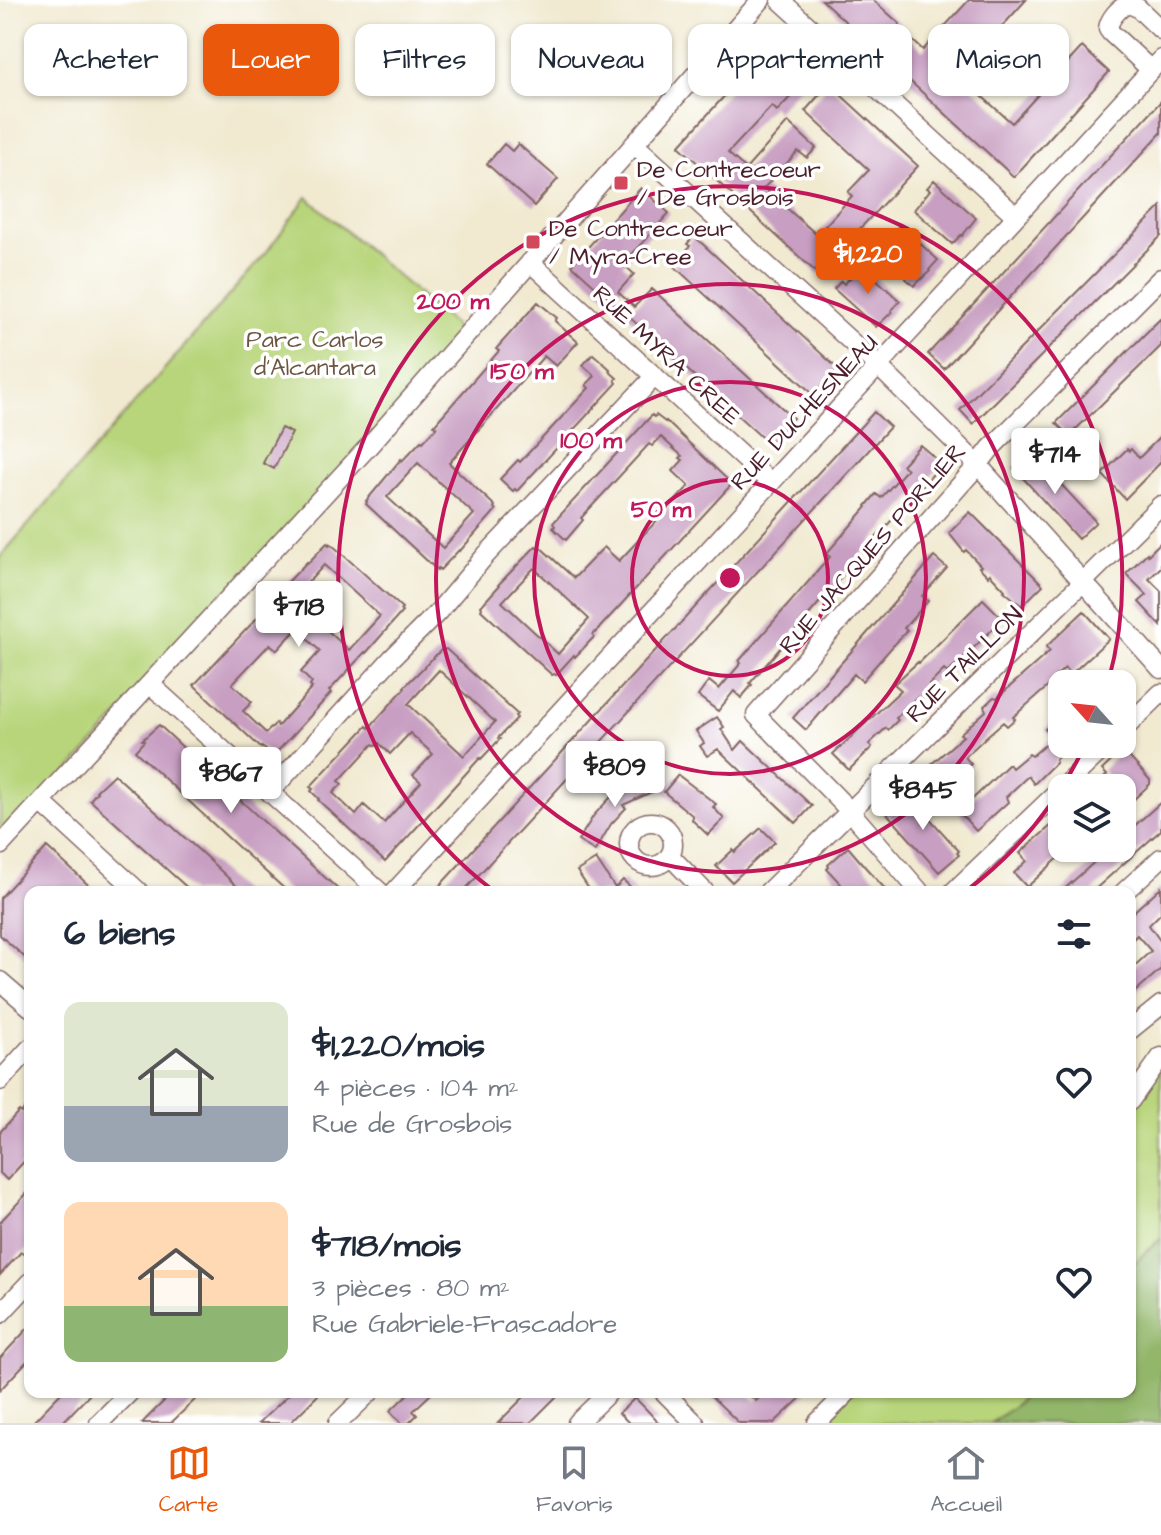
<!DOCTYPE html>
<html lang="fr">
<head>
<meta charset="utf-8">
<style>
	:root { --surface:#fff; --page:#f2f2f3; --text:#1f2937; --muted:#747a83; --line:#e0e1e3; --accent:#ea580c }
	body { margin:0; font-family:"Architects Daughter",sans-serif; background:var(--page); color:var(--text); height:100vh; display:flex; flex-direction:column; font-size:30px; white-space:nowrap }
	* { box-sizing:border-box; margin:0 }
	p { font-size:26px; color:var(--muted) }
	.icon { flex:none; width:44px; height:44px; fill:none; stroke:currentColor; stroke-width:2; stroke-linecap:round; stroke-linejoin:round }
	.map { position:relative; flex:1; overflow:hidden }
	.details { position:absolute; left:24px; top:886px; width:1112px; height:512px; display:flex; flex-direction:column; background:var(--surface); border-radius:16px; box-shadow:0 2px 6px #0004 }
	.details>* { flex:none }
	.top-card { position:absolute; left:24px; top:24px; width:1114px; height:72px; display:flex; gap:16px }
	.needle { width:52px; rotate:297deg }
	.controls { position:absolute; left:1048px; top:670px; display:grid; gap:16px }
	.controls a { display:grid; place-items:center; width:88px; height:88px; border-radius:16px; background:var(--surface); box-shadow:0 2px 6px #0004; font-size:40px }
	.price { position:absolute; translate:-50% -68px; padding:0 18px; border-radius:8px; background:#fff; color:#222; font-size:26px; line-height:52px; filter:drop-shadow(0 2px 4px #0008) }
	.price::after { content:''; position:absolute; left:50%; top:48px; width:24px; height:18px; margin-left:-12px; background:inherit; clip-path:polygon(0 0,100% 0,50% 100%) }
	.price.active { background:var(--accent); color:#fff }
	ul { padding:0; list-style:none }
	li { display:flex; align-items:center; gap:24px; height:200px; padding:0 40px }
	li span { display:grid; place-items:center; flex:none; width:224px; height:160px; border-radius:16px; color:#555 }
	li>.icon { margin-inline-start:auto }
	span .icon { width:96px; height:96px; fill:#fffc; stroke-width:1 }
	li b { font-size:34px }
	h2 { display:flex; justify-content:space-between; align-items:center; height:96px; padding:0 40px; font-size:34px }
	.pill { padding:0 28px; border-radius:16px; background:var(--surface); box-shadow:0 2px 6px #0004; font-size:28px; line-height:72px }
	.pill.active { background:var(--accent); color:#fff }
	.tab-bar { display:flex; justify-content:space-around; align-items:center; height:112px; border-top:2px solid var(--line); background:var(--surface); font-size:22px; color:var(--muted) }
	.tab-bar a { display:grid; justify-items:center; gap:4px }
	.tab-bar .active { color:var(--accent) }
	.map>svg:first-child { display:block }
</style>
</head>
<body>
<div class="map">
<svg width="1161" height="1423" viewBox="0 0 1161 1423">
	<rect width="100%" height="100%" fill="#fff"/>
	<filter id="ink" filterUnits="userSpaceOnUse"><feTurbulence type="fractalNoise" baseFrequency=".0125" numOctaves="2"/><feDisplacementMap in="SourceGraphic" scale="16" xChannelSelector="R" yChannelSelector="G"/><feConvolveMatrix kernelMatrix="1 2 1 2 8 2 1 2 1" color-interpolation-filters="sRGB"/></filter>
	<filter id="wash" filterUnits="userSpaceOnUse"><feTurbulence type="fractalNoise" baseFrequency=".006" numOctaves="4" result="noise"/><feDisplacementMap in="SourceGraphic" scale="32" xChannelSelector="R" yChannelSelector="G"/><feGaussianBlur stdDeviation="1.8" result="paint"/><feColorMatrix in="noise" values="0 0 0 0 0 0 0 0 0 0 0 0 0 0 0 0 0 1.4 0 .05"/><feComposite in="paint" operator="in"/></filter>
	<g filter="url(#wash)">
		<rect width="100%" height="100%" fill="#f1ead1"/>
		<path fill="#b8d57b" stroke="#817a53" stroke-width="2" d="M307 197 454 325 459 343 0 846V557L265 254Z
			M1161 1057V1423H817L848 1392H1130V1101Z"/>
		<path fill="#92b66b" stroke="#6e6a4b" stroke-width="2" d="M1161 1238V1423H991L1014 1406 1027 1392H1130V1267Z"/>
		<g id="blocks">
			<path fill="#c89fc2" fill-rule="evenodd" d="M822 0H873L900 24 898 27 923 50 969 0H1026L958 75 1012 123 1082 47 1109 72 1014 177Z
				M778 37 815 71 777 111 772 106 728 153 746 169 788 122 816 148 807 158 798 151 764 188 817 235 852 196 848 192 869 170 805 111 829 84 918 166 818 274 679 146Z
				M1161 101V133L944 369 928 354Z
				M504 144 512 151 518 144 558 179 534 206 487 164Z
				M934 180 976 218 962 236 961 235 952 244 914 210 930 190 927 188Z
				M641 188 669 213 623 264 634 274 618 292 634 307 652 289 793 418 783 428 785 429 769 444 572 265Z
				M1161 207V236L973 424 960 410Z
				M900 225 938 260 929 270 930 271 914 286 872 247 879 240 882 242Z
				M694 236 838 369 824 386 823 385 814 395 674 266 690 246 687 244Z
				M862 266 900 301 891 311 892 312 876 327 834 289 841 281 844 284Z
				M538 302 557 318 555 321 578 342 556 366 544 356 449 463 495 506 494 508 496 510 460 551 459 550 440 570 438 568 437 570 366 504 367 502 366 501 401 459 402 461 421 441 423 442 437 427 434 425 499 351 496 349ZM418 463 474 514 443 548 387 497Z
				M1161 318V346L1069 436 1056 423Z
				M593 354 610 369 609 371 617 378 615 380 617 383 517 491 515 489 513 491 500 479 518 460 520 462 589 388 586 385 595 376 583 365Z
				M874 412 890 427 848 473 463 892H434Z
				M652 415 654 417 656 415 665 422 666 421 732 484 593 635 594 637 575 657 574 655 556 675 554 674 552 675 481 610 482 608 481 606 499 586 498 585 536 546 538 548 539 546 574 578 604 547 619 561 689 486 673 471 683 460 680 458 682 456 661 437 652 446 649 444 581 518 583 520 566 540 553 528 555 526 553 523ZM534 568 589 619 558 654 502 602Z
				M281 428 292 433 274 469 263 463Z
				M1161 436V462L1125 499 1102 474 1127 449 1129 451 1131 449 1139 458Z
				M920 445 942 464 857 559 750 683 752 685 741 698 734 691 718 711 698 696 709 681 719 689 741 663 739 661 830 557 826 554 867 507 866 506 876 494 881 498 907 469 902 465Z
				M1031 452 1096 522 1078 539 1014 468Z
				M970 512 1043 585 1022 606 1004 591 1005 590 990 574 988 576 979 567 981 566 966 550 964 552 949 533Z
				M1161 542V567L1149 579 1161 591V626L1139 602 1147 595 1126 574 1147 553 1148 555Z
				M327 543 329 545 330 543 390 597 402 608 400 610 402 612 366 653 365 652 329 691 331 693 303 724 275 754 273 752 271 754 262 747 261 748 194 685 290 583 288 582 307 562 308 563ZM324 565 380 616 349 650 293 599ZM297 629 320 651 301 672 312 683 310 686 312 688 278 726 276 723 266 733 243 711 252 702 232 684 270 644 277 650Z
				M934 557 947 568 922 596 928 601 904 628 907 630 862 681 854 674 806 730 793 718Z
				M983 599 1003 619 948 673 944 670 929 685 932 689 921 700 918 697 896 718 898 720 888 730 886 728 869 744 872 747 849 770 833 754 901 690 894 684 918 662 919 663Z
				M1084 611 1109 639 1070 675 1065 668 1050 681 1052 683 1013 717 1015 719 1007 726 1003 722 987 736 965 757 971 764 943 788 936 782 927 768 963 736 960 734 986 711 984 706 994 697 997 698 1050 651 1046 647Z
				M442 649 444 650 446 649 517 714 515 716 517 718 498 738 500 739 481 759 480 758 385 862 318 800 319 799 311 791 313 789 310 787 367 726 369 728 405 688 404 687ZM439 670 495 722 464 756 408 704ZM410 733 433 754 413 775 421 782 384 823 364 805 356 815 333 793 342 784 339 781 373 744 376 746 379 743 390 754Z
				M717 717 724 727 721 729 735 750 743 741 812 806 796 823 718 749 707 756 700 746 704 743 696 731Z
				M1056 719 1062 726V744H1071L1055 760 1056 762 1034 784 1028 776 1006 797 1008 802 976 831 959 812 1009 764 1012 768 1029 754 1032 756 1053 738 1045 729Z
				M159 725 206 769 341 892H288L236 845 135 751 144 741 142 740Z
				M1123 750 1150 780V784L1131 802 1122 792V788H1093L1107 775 1102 770Z
				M647 772 656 790 623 805 626 808 611 824 595 851 578 841 594 815 624 783Z
				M114 774 204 855 243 892H192L132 838 90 800 97 792 96 791Z
				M678 775 716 804 713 807 724 819 708 835 692 820 693 816 664 792Z
				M904 793 922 813 924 812 959 851 957 853 959 855 939 872 884 810Z
				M1161 802V830L1150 840 1092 892H1061L1110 848H1122V837Z
				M1062 816V839L1059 841 1062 844V848H1066L1064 850 1065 852 1027 887 1014 873 1027 861 1020 853Z
				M761 828 775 842 732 882 716 866 733 850 735 852Z
				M47 847 96 892H30V962L0 935V898Z
				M848 847 866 868 888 892H848L827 869 829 867 828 865Z
				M596 859 615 888 623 880 636 892H591L577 871Z
				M1161 887V913L1149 925 1161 942V969L1130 996V970L1151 951 1137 935 1130 942V915Z
				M24 1109 30 1115V1155L7 1180 0 1173V1132L19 1111 21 1113Z
				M30 1190V1246L23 1253 21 1252 0 1275V1222Z
				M30 1326V1358L0 1390V1358Z
				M62 1392H92L62 1423H32Z
				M173 1392H203L171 1423H142Z
				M291 1392H321L290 1423H259Z
				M410 1392H433L413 1411 417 1415 409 1423H401L390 1411Z
				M529 1392H561L530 1423H498Z
				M707 1392H745L756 1401 766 1392H807L774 1423H739Z
				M635 1398 645 1408 659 1423H629L619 1413Z"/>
		</g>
	</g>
	<g filter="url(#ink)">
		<use href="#blocks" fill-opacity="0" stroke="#846665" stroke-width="2"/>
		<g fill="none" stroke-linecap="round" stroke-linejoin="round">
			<g stroke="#846665" stroke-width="21">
				<path id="minor" d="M780 0 1016 216
					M1151 70 1111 33 1108 29C1109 19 1119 7 1129 4L1138 8 1161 30
					M634 144 878 366 978 465 1161 669
					M530 262 771 483
					M150 684 380 892
					M1122 731 1161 693
					M271 791 392 658 437 613 486 555 655 376
					M41 802 139 892
					M629 844a22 22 0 1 1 44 0a22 22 0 1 1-44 0Z
					M0 846 368 447 761 0
					M670 856 705 892
					M394 892 1161 59
					M768 892 1161 505
					M920 892 850 811 756 715 978 465 991 448 1161 278
					M953 892 1108 744
					M1124 892 1161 858
					M0 981 30 1007
					M1130 1030 1161 1005
					M0 1081 30 1048
					M1130 1101 1161 1057
					M0 1314 30 1282
					M664 1392 695 1423
					M99 1423 130 1392
					M338 1423 370 1392
					M577 1423 609 1392
					M817 1423 848 1392"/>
			</g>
			<use href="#minor" stroke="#fff" stroke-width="18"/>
		</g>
	</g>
	<g fill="none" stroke="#c2185b" stroke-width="4">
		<circle cx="730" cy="578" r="98"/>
		<circle cx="730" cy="578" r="196"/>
		<circle cx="730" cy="578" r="294"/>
		<path d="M1084 747A392 392 0 0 1 966 891M494 891A392 392 0 1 1 1108 683"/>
	</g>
	<g fill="#d1495b" stroke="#fff" stroke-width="3">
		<rect x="613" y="175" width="16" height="16" rx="4"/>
		<rect x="525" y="234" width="16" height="16" rx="4"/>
	</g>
	<g text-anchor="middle" stroke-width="7" stroke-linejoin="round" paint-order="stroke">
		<g font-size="24" fill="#4a1f2b" stroke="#fff" text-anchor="start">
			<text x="637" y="177">De Contrecoeur<tspan x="637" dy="28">/ De Grosbois</tspan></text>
			<text x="549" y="236">De Contrecoeur<tspan x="549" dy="28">/ Myra-Cree</tspan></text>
		</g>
		<g font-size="24" fill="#6b5643" stroke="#fff">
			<text x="315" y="347">Parc Carlos<tspan x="315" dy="28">d'Alcantara</tspan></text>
		</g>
		<g font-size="24" fill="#4a1f2b" stroke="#fff">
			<text transform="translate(667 355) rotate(43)" y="8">RUE MYRA CREE</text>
			<text transform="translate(804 412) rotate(-47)" y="8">RUE DUCHESNEAU</text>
			<text transform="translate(872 548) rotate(-49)" y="8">RUE JACQUES PORLIER</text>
			<text transform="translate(964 664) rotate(-45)" y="8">RUE TAILLON</text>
		</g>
	</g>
	<circle cx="730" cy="578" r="12" fill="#c2185b" stroke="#fff" stroke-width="4"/>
	<g font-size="24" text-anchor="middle" font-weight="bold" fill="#c2185b" stroke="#fff" stroke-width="7" stroke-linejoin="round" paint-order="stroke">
		<text x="453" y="309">200 m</text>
		<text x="522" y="379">150 m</text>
		<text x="591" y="448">100 m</text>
		<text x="661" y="517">50 m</text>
	</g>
</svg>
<div class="controls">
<a><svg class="needle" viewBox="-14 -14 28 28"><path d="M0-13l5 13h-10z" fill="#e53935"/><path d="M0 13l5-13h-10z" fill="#747a83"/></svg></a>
<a><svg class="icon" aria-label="layers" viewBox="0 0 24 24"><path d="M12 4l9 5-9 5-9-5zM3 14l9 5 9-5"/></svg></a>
</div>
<b class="price active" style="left:868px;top:296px">$1,220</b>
<b class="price" style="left:1055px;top:496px">$714</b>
<b class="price" style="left:299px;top:649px">$718</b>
<b class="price" style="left:615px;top:809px">$809</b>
<b class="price" style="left:231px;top:815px">$867</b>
<b class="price" style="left:923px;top:832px">$845</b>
<div class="top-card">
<a class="pill">Acheter</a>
<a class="pill active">Louer</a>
<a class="pill">Filtres</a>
<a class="pill">Nouveau</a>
<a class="pill">Appartement</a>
<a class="pill">Maison</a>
</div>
<section class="details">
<h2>6 biens<svg class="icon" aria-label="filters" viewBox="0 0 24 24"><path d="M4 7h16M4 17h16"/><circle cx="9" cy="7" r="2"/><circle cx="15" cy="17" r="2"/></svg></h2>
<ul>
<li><span style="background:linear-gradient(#dfe7d0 65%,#9aa5b1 0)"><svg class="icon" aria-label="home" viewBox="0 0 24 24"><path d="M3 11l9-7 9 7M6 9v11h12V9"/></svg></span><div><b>$1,220/mois</b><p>4 pièces · 104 m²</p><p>Rue de Grosbois</p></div><svg class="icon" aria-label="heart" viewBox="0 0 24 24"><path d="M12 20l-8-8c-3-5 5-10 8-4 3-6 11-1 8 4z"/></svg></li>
<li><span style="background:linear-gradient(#ffd9b3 65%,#8fb573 0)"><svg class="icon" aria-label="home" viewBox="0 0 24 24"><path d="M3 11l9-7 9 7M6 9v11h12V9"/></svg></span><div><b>$718/mois</b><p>3 pièces · 80 m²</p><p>Rue Gabriele-Frascadore</p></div><svg class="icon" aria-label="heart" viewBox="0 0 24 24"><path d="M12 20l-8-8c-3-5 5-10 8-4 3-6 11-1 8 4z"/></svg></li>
</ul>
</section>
</div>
<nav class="tab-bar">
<a class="active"><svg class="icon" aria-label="map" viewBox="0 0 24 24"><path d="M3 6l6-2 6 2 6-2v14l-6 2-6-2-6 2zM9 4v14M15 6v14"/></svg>Carte</a>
<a><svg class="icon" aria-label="saved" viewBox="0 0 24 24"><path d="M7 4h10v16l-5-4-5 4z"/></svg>Favoris</a>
<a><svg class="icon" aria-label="home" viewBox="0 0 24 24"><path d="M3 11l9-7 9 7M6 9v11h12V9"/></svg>Accueil</a>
</nav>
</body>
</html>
